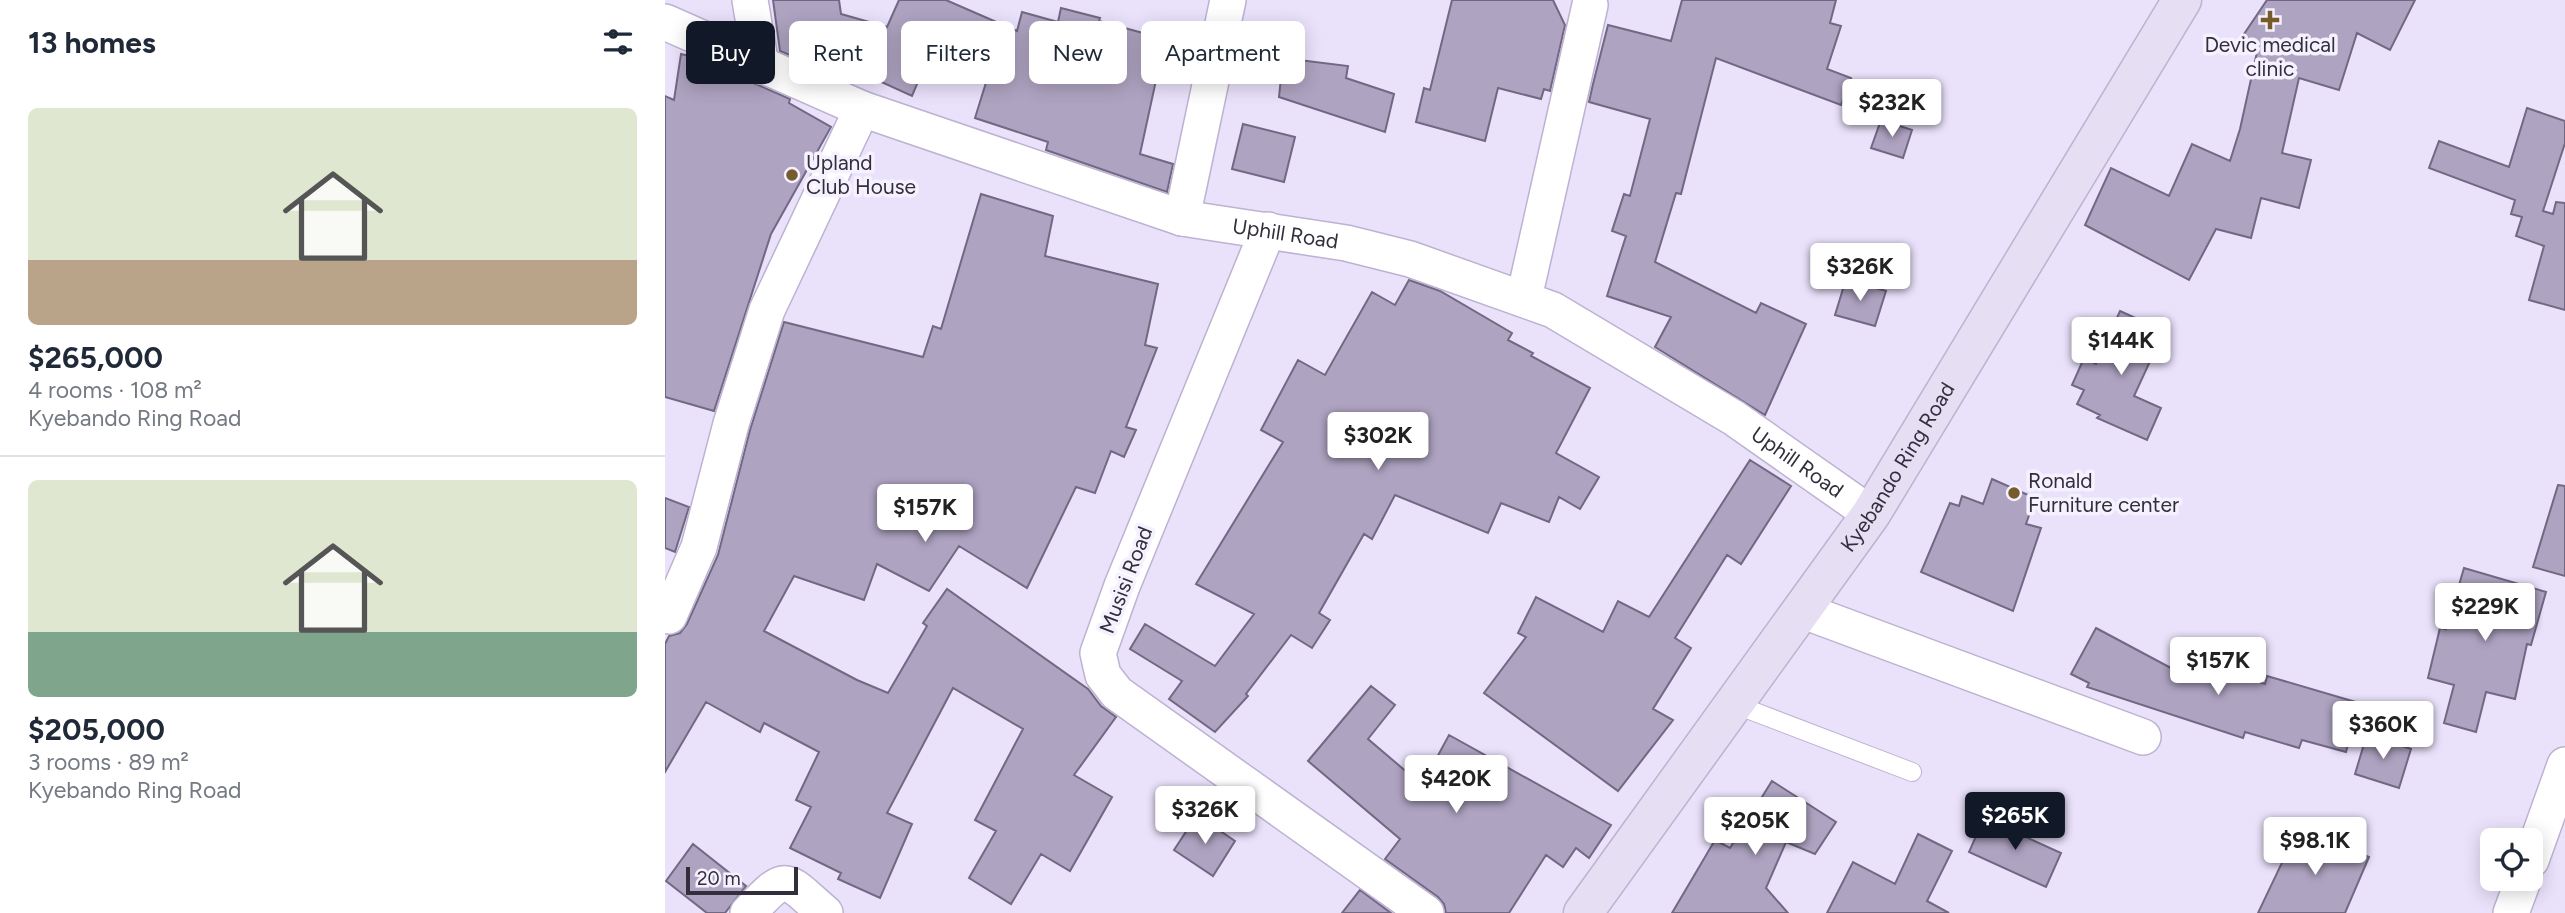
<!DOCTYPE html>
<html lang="en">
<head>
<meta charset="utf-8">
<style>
	:root { --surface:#fff; --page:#f2f2f3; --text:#1f2937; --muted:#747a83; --line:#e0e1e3; --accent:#111827 }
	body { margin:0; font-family:Figtree,sans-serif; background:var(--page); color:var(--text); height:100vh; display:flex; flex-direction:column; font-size:26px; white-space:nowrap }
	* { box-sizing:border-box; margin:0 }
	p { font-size:23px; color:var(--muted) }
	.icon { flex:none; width:38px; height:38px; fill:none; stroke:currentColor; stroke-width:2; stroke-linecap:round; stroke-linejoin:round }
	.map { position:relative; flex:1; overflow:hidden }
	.drawer { display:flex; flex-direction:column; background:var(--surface); width:665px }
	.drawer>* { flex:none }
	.banner { position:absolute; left:21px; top:21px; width:665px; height:63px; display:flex; gap:14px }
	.controls { position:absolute; left:1815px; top:828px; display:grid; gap:14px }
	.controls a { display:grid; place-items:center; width:63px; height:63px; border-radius:10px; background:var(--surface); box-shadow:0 4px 18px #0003; font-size:35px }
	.scale { position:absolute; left:21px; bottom:18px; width:112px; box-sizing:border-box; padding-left:7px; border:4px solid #332e3b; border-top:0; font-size:19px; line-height:24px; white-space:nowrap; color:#332e3b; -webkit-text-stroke:5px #f6f1fe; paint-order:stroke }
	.price { position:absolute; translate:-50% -60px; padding:0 16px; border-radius:7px; background:#fff; color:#222; font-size:23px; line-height:46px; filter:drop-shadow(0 2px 4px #0008) }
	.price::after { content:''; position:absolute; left:50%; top:42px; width:21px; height:16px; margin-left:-10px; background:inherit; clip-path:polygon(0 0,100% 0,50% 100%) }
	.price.on { background:var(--accent); color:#fff }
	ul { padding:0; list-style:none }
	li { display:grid; align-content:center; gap:14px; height:371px; padding:0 28px }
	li+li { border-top:2px solid var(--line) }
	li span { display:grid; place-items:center; height:217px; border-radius:10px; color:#555 }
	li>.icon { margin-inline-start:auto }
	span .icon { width:126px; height:126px; fill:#fffc; stroke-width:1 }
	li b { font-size:30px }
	h2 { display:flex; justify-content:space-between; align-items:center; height:84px; padding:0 28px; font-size:30px }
	.tag { padding:0 24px; border-radius:10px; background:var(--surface); box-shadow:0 4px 18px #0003; font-size:24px; line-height:63px }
	.tag.on { background:var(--accent); color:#fff }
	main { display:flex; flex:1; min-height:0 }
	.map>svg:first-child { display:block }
</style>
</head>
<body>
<main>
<section class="drawer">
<h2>13 homes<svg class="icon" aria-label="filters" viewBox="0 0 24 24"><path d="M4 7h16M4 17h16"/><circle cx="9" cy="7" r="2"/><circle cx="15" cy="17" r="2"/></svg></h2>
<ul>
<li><span style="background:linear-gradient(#dfe7d0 70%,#b9a48a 0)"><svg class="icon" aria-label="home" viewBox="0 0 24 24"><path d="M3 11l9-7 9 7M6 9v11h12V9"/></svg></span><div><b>$265,000</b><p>4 rooms · 108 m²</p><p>Kyebando Ring Road</p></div></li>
<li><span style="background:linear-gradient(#dfe7d0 70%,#7fa58c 0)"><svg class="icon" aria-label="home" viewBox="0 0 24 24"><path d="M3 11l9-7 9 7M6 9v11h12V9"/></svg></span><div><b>$205,000</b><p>3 rooms · 89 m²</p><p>Kyebando Ring Road</p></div></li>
</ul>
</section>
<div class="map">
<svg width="1900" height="913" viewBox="0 0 1900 913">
	<rect width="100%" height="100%" fill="#eae2fb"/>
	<path fill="#aea3c1" stroke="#726884" stroke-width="2" d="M108 0H174L176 14 222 27 234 0H281L352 31 357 12 393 22 396 8 435 18 434 21 500 39 475 154 508 164 502 192 381 150 383 142 310 118 323 76 266 51 247 96 201 75 203 71 139 53 137 60 115 51Z
		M787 0H888L900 25 885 91 879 89 876 99 833 88 820 141 751 122 759 88 765 90Z
		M1017 0H1171L1165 23 1176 26 1162 69 1186 78 1176 105 1051 58 1016 194 1011 193 990 262 1091 313 1096 303 1141 324 1100 415 990 347 1006 317 942 296 961 236 947 231 959 194 965 196 985 119 924 102 928 84 943 25 1006 41Z
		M1602 0H1750L1725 50 1692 33 1674 90 1634 78 1617 153 1646 160 1634 208 1596 198 1586 238 1551 229 1524 280 1420 225 1446 168 1504 196 1527 144 1565 161 1575 129 1592 52 1575 40Z
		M16 54 29 57 125 99 124 103 166 127 106 234 49 411 0 397V96L9 100Z
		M618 58 683 66 681 78 729 94 720 132 614 97Z
		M1862 108 1900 121V143L1878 211 1888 214 1891 202 1900 203V310L1864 300 1879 246 1851 236 1857 217 1846 214 1850 200 1764 168 1774 141 1844 167Z
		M1216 120 1247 130 1238 158 1206 148Z
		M578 124 630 137 619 182 567 169Z
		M316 194 388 216 380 256 493 284 480 345 492 348 461 427 471 430 459 457 446 451 430 493 411 487 362 588 294 546 264 591 212 564 199 600 129 576 99 631 192 680 223 693 262 626 258 623 282 589 423 689 436 706 451 717 409 775 447 797 405 871 376 854 346 904 304 878 331 831 310 820 358 729 288 688 222 813 247 824 215 898 173 879 176 873 125 848 146 807 131 800 154 752 99 723 95 732 41 702 0 772V644L4 636 15 633 22 624 53 555 85 430 119 322 258 357 268 326 276 329Z
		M1181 279 1221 291 1210 326 1170 315Z
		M744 280 775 291 847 333 843 340 868 353 866 356 925 388 891 453 934 477 915 509 894 497 884 522 836 503 823 533 730 495 707 539 699 534 654 613 665 620 647 648 626 635 581 694 583 696 550 732 504 699 517 681 465 649 480 624 550 666 589 614 531 584 618 442 596 430 633 360 660 375 707 292 730 305Z
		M1455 311 1499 331 1469 396 1496 408 1482 440 1432 418 1435 415 1412 404 1419 390 1407 385 1419 358 1431 364Z
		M1085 460 1126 486 1076 564 1062 555 1010 638 1026 648 988 709 1008 720 953 791 819 693 861 637 853 633 871 597 938 632 953 601 984 617Z
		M1327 479 1370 498 1361 524 1376 528 1348 611 1256 572 1285 503 1294 506 1297 496 1318 504Z
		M1893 485 1900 486V576L1868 567Z
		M0 498 24 507 10 552 0 548Z
		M1799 568 1881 592 1866 645 1862 644 1850 699 1821 692 1811 732 1779 723 1789 685 1763 678 1775 628 1781 629Z
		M1431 628 1519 675 1524 660 1600 684 1602 676 1694 703 1681 752 1637 740 1634 748 1580 732 1578 738 1422 687 1424 683 1406 674Z
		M706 686 730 705 703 739 757 785 784 735 946 825 924 858 911 848 898 867 881 855 844 913H781L779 904 773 897 720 859 735 839 643 761Z
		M1702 734 1746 749 1734 788 1690 774Z
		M1107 781 1171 822 1150 854 1121 842 1101 888 1123 913H1007L1050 840 1065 848Z
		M532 815 570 841 548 876 509 850Z
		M1319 818 1396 853 1381 887 1304 852Z
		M1633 829 1653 837 1654 835 1704 857 1680 913H1593Z
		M1253 834 1287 851 1262 901 1284 913H1162L1188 862 1230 884Z
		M28 844 81 886 60 913H42L1 881Z
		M695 890 726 913H677Z"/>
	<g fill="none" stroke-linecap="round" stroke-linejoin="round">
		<g stroke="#bdb2d1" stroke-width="20">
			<path id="lane" d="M1069 704 1247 772"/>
		</g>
		<g stroke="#bdb2d1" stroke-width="38">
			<g id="street">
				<path d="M85 0 96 66"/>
				<path id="s1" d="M0 22 197 109 517 218 681 243 745 259 888 310 1069 418 1206 514"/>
				<path d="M517 218 563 0"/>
				<path d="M603 230 457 586 433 653 438 675 452 693 761 913"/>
				<path d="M859 298 925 5"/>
				<path d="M1136 610 1478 737"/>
				<path d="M4 616 34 547 66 424 102 310 197 109"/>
				<path d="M1866 860 1900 765"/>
				<path d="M83 913C123 871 118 877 160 913"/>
				<path d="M1846 913 1859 878"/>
			</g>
		</g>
		<g stroke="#bdb2d1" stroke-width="41">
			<g id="secondary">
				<path id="s2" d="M918 913 1206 514 1517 0"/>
			</g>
		</g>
		<use href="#lane" stroke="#fff" stroke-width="18"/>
		<use href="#street" stroke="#fff" stroke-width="35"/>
		<use href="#secondary" stroke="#e6def3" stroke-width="38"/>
	</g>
	<g fill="#765b2d" stroke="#f6f1fe" stroke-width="2.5">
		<path d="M1601.5 9.5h7v7h7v7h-7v7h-7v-7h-7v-7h7z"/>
		<circle cx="127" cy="175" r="7"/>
		<circle cx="1349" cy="493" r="7"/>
	</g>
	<g text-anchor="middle" stroke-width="7" stroke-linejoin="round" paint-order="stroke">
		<g font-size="21" fill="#332e3b" stroke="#f6f1fe" text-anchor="start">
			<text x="1605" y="52" text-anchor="middle">Devic medical<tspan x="1605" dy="24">clinic</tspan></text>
			<text x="141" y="170">Upland<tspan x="141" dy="24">Club House</tspan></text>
			<text x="1363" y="488">Ronald<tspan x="1363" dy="24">Furniture center</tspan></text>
		</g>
		<g font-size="21" fill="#332e3b" stroke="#f6f1fe">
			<text dy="7" stroke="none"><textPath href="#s1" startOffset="658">Uphill Road</textPath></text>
			<text dy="7" stroke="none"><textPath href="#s1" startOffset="1225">Uphill Road</textPath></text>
			<text dy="7" stroke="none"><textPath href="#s2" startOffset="546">Kyebando Ring Road</textPath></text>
			<text transform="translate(461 580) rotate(-69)" y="7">Musisi Road</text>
		</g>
	</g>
</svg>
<div class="controls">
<a><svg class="icon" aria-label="locate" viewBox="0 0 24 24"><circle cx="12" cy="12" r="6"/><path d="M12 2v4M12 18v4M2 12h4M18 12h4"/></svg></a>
</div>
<div class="scale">20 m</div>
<b class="price" style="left:1227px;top:139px">$232K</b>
<b class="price" style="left:1195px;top:303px">$326K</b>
<b class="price" style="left:1456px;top:377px">$144K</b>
<b class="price" style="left:713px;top:472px">$302K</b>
<b class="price" style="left:260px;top:544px">$157K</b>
<b class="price" style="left:1820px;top:643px">$229K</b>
<b class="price" style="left:1553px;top:697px">$157K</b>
<b class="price" style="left:1718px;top:761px">$360K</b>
<b class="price" style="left:791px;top:815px">$420K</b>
<b class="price" style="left:540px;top:846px">$326K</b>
<b class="price on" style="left:1350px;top:852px">$265K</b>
<b class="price" style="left:1090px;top:857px">$205K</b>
<b class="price" style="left:1650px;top:877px">$98.1K</b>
<div class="banner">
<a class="tag on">Buy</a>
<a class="tag">Rent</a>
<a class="tag">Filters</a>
<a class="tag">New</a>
<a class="tag">Apartment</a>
</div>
</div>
</main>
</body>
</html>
